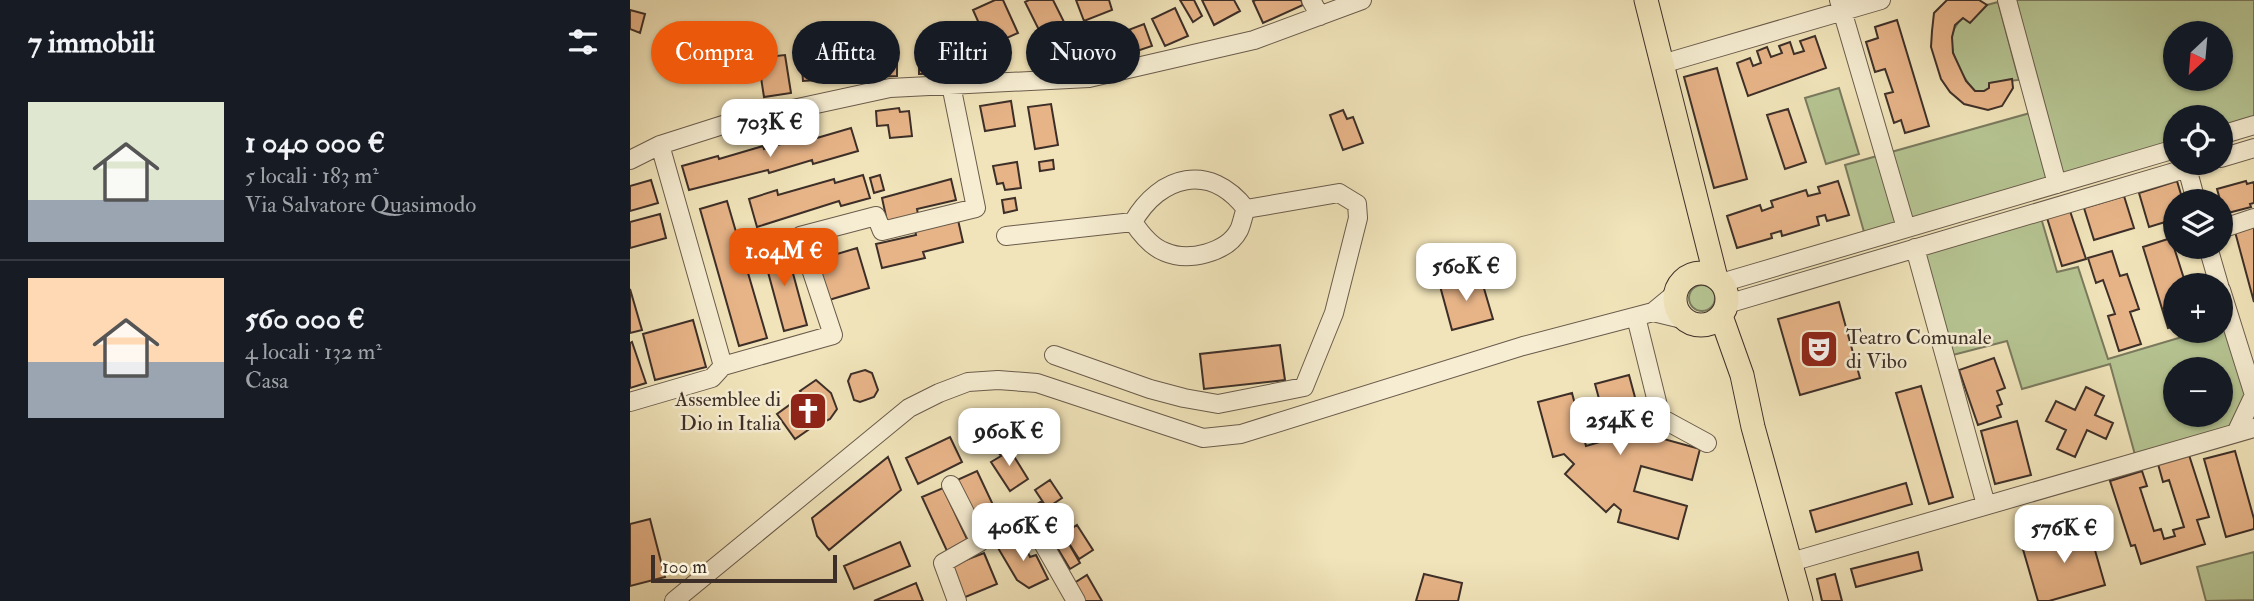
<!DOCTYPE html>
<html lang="it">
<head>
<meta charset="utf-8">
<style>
	:root { --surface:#171b24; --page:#242831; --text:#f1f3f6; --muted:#9ea1a6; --line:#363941; --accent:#ea580c }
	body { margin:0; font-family:"IM FELL Double Pica",serif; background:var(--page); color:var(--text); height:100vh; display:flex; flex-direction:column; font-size:26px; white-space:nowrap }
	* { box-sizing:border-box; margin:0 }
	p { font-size:23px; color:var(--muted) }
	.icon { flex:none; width:38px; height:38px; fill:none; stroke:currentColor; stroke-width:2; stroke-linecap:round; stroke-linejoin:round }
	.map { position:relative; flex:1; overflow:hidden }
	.panel { display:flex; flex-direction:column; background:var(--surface); width:630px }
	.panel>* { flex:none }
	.guide { position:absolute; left:21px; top:21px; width:665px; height:63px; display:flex; gap:14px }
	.needle { width:46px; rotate:206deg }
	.fabs { position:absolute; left:1533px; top:21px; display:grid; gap:14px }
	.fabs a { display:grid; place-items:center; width:70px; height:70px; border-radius:50%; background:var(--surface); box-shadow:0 2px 5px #0004; font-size:35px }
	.scale { position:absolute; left:21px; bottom:18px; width:186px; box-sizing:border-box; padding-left:7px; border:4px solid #3d2f28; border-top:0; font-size:19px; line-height:24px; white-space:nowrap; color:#3d2f28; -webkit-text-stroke:5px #f6edd2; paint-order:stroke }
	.price { position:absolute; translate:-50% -60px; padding:0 16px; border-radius:14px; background:#fff; color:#222; font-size:23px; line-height:46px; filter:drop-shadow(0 2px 4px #0008) }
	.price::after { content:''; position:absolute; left:50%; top:42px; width:21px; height:16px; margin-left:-10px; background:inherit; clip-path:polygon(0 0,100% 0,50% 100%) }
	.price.active { background:var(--accent); color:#fff }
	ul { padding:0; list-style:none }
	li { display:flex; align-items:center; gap:21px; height:175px; padding:0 28px }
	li+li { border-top:2px solid var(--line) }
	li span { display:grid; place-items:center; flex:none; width:196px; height:140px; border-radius:0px; color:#555 }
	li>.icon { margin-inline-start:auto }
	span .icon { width:84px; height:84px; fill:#fffc; stroke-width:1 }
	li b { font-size:30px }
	h2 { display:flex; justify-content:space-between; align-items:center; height:84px; padding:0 28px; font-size:30px }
	.tag { padding:0 24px; border-radius:32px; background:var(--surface); box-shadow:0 2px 5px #0004; font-size:24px; line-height:63px }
	.tag.active { background:var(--accent); color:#fff }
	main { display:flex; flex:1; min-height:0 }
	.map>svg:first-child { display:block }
</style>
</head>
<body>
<main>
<section class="panel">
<h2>7 immobili<svg class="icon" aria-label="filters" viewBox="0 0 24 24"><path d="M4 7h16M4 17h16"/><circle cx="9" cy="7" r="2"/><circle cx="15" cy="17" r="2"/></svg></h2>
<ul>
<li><span style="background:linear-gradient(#dfe7d0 70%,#9aa5b1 0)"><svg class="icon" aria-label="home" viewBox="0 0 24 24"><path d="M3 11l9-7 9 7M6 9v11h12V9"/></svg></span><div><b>1 040 000 €</b><p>5 locali · 183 m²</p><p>Via Salvatore Quasimodo</p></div></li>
<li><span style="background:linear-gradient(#ffd9b3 60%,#9aa5b1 0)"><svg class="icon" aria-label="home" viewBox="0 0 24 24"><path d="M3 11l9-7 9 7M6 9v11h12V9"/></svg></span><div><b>560 000 €</b><p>4 locali · 132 m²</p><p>Casa</p></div></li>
</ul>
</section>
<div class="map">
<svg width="1624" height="601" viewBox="0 0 1624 601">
	<rect width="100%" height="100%" fill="#f1e4ba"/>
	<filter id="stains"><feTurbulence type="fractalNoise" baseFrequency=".00286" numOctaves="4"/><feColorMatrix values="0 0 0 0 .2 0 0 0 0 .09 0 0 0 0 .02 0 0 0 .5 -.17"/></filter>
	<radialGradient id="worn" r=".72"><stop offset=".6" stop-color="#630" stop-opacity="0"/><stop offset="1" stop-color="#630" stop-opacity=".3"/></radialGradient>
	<path fill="#b6c593" stroke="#7a7a5e" stroke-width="2" fill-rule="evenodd" d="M1377 0H1624V125L1591 135V117H1545V149L1236 239 1215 165 1407 111ZM1545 33H1591V79H1545Z
		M1368 2 1389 80 1360 83 1359 88 1354 91H1345C1328 73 1309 37 1333 18L1340 22 1357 5Z
		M1209 88 1229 154 1196 164 1175 98Z
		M1409 211 1427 272 1448 267 1478 359 1572 331H1591V325L1601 322 1624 395 1606 433 1507 462 1480 364 1392 389 1377 341 1315 357 1285 248ZM1545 369H1591V415H1545Z
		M1059 298a13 13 0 1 1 26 0a13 13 0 1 1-26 0Z
		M1624 552V600L1576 601 1567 567Z"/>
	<path fill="#e7b488" stroke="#3d2f28" stroke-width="2" d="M365 0H373L388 33 359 46 343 10Z
		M399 0H423L445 44 422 56 395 2Z
		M446 0H479L482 10 454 21Z
		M550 0H564L572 16 563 22Z
		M572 0H604L610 11 584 25Z
		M626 0H671L673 5 633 23 623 1Z
		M1317 0H1349L1357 5 1340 23 1333 18 1325 25 1322 37 1323 53 1336 81 1345 91H1354L1359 88V83L1382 79 1383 88 1372 106 1358 110 1334 104 1320 92 1311 79 1301 47 1302 31 1304 13Z
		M545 8 558 36 535 46 522 19Z
		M0 10 15 14 10 33 0 29Z
		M1267 20 1299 126 1275 133 1271 120 1264 123 1255 94 1263 92 1255 69 1245 72 1236 42 1248 38 1245 27Z
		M514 24 522 46 501 53 493 32Z
		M1185 36 1196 68 1118 96 1107 63 1120 58 1123 66 1131 63 1127 51 1137 47 1141 57 1152 53 1149 46 1160 42 1164 54 1174 51 1170 41Z
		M324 48 325 73 289 74V49Z
		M216 52 218 78 173 81 171 56Z
		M239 54H267V76L240 77Z
		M155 55 161 93 134 97 128 58Z
		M1087 68 1117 179 1084 188 1054 77Z
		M381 101 385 126 355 131 350 106Z
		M421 104 428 145 405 149 398 107Z
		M269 108 270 112 279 111 282 136 260 138 258 125 247 126 246 111Z
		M1158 109 1176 162 1155 169 1137 115Z
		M713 110 717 119 723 117 733 143 713 150 700 115Z
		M221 128 228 151 183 164 182 160 139 173 138 170 59 190 52 166 88 156 89 159 133 146 134 149 178 136 180 140Z
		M423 160 424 169 410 171 409 162Z
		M387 162 391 188 375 190 373 183 367 184 363 166Z
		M233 175 240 198 211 206 209 201 127 227 119 199 147 190 148 195 204 179 205 183Z
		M250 175 254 190 244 193 240 178Z
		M321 179 326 200 287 209 288 214 257 221 252 198Z
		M21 180 28 203 0 211V186Z
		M1208 181 1219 215 1197 221 1195 215 1187 217 1189 225 1152 236 1151 231 1141 234 1142 238 1107 248 1097 216 1130 205 1132 211 1143 207 1141 201 1176 190 1178 196 1190 193 1188 187Z
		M1547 181 1553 201H1545V219L1519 227 1509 193Z
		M1616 181 1617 184 1624 182V203L1620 204 1621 207 1594 214 1587 189Z
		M1494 196 1504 228 1464 240 1454 208Z
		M385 198 387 210 374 213 372 200Z
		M97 201 137 338 109 346 70 209Z
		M1440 211 1456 259 1432 266 1417 218Z
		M30 214 36 238 0 248V222Z
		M328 220 333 242 293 252 295 258 252 268 246 244 286 235 285 230Z
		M1624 222V302L1604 228Z
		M1541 238 1556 285H1545V326L1538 328 1513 247Z
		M155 244 177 325 154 331 132 250Z
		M227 248 239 288 199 300 187 260Z
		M1482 251 1490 276 1497 274 1509 309 1500 312 1511 344 1489 351 1478 316 1485 314 1473 280 1466 283 1458 258Z
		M850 275 863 319 822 330 810 286Z
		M0 289 12 330 0 333Z
		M1209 302 1230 378 1170 395 1148 319Z
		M63 320 76 367 25 380 13 334Z
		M2 342 16 383 0 388V343Z
		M650 345 655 380 574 389 570 354Z
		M1364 358 1375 388 1367 391 1372 404 1367 406 1371 417 1348 425 1329 370Z
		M235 370 242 373 248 390 244 397 230 402 224 400 218 381 221 374Z
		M999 375 1013 427 1019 435 1070 449 1062 480 1011 466 1004 491 1057 506 1048 539 988 522 991 510 984 504 976 512 935 474 944 464 934 454 923 457 908 402 942 393 956 446 980 439 965 384Z
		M186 380 201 393 207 409 200 419 194 422 191 421 165 439 147 414 173 395 170 391Z
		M1291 386 1323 497 1299 504 1266 393Z
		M1456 387 1474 396 1465 415 1483 423 1476 439 1457 430 1445 457 1427 449 1436 430 1416 421 1426 401 1445 410Z
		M1387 421 1401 475 1365 484 1351 431Z
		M320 437 332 462 288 484 276 458Z
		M375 442 398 479 380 491 361 462 371 456 365 448Z
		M1605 451 1624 519V529L1596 537 1574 459Z
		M1559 455 1579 517 1567 520 1575 544 1511 564 1505 545 1501 546 1480 481 1512 471 1517 486 1510 488 1524 531 1531 529 1534 539 1545 536 1543 530 1554 527 1539 480 1533 482 1528 464Z
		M258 457 271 490 199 550 187 536 182 518Z
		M347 471 372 524 350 534 325 481Z
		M420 480 432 498 417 508 405 490Z
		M1276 483 1282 504 1186 532 1180 511Z
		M313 488 338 541 317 551 292 497Z
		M412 501 433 534 418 542 398 510Z
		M20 519 35 577 0 586V524Z
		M447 525 463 550 449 559 433 534Z
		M1458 526 1475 585 1419 601H1408L1392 546Z
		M390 536 400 557 406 555 418 579 399 588 387 580 368 548Z
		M435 537 450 563 440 569 425 544Z
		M270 542 280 566 224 589 214 566Z
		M1288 552 1292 570 1226 587 1221 569Z
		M354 553 367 584 333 598 320 566Z
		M794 574 832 583 828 601H786Z
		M1205 574 1212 601H1192L1187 579Z
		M457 575 472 601H450L441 585Z
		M286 583 293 601H244Z"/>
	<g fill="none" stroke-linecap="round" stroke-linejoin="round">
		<g stroke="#6a5c4c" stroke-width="20">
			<path id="minor" d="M681 0 690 16
				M1209 0 1276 228
				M1377 0 1427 184
				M1032 64 1251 0
				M1591 135 1624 125
				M30 145 93 366
				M1591 158 1624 148
				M0 160 30 145 99 123 260 88 459 78 624 40 732 0
				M1557 168 1566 201
				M1591 229 1624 218
				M376 236 503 222C511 234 521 247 535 252 558 262 597 253 609 230 612 224 613 215 616 209 580 162 530 175 503 222
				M1578 247 1589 285
				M1285 248 1356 505
				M1091 283 1545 149
				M1591 290 1624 395
				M1097 304 1575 163
				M1023 312 1056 320
				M1006 317 1031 418 1077 443
				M424 355 520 389 554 398 588 404 674 387 704 313 728 218 727 204 709 193 616 209
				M0 402 82 378 93 366 203 335 170 236 246 216 252 231 346 208 321 85
				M1606 433 1624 395
				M321 485 350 542 313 563 327 601
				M398 517 446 601
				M1161 562 1624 428
				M44 601 279 408 309 393 338 382 368 380 407 383 573 438 611 434 893 346 1023 312 1046 293"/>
		</g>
		<g stroke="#3d2f28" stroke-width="25">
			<path id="major" d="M1016 0 1086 278
				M1045 299a26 26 0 1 1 52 0a26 26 0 1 1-52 0Z
				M1091 316 1112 375 1123 427 1171 601"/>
		</g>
		<use href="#minor" stroke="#f6edd2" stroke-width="18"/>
		<use href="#major" stroke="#f1e4ba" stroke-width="23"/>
	</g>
	<defs>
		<g id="theatre-square" transform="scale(2.0125)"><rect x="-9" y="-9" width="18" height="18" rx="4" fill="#8f2418" stroke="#f6edd2"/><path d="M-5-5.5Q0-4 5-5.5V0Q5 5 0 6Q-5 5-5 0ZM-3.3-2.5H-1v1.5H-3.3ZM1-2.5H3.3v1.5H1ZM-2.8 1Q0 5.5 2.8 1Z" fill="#fff"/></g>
		<g id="church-square" transform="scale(2.0125)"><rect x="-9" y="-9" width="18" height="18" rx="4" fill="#8f2418" stroke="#f6edd2"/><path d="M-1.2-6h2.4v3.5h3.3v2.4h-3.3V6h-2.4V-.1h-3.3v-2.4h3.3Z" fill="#fff"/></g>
	</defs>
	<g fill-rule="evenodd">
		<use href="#theatre-square" x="1189" y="349"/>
		<use href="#church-square" x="178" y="411"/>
	</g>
	<g text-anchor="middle" stroke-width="5" stroke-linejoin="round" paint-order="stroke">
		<g font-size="21" fill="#3d2f28" stroke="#f6edd2" text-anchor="start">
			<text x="1216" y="344">Teatro Comunale<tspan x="1216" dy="24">di Vibo</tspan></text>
			<text x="151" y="406" text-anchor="end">Assemblee di<tspan x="151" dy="24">Dio in Italia</tspan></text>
		</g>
	</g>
	<rect width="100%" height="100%" filter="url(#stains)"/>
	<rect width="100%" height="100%" fill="url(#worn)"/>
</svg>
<div class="fabs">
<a><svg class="needle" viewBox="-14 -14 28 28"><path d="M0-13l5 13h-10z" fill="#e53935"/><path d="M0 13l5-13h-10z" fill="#9ea1a6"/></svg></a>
<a><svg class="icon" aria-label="locate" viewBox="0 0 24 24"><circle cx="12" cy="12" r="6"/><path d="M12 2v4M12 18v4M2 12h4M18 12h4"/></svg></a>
<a><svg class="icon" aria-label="layers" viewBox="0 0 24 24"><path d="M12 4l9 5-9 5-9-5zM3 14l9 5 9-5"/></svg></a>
<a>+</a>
<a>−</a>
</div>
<div class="scale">100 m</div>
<b class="price" style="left:140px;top:159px">703K €</b>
<b class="price active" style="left:154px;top:288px">1.04M €</b>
<b class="price" style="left:836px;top:303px">560K €</b>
<b class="price" style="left:990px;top:457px">254K €</b>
<b class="price" style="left:379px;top:468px">960K €</b>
<b class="price" style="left:393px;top:563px">406K €</b>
<b class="price" style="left:1434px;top:565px">576K €</b>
<div class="guide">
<a class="tag active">Compra</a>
<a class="tag">Affitta</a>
<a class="tag">Filtri</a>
<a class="tag">Nuovo</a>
</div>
</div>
</main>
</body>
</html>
